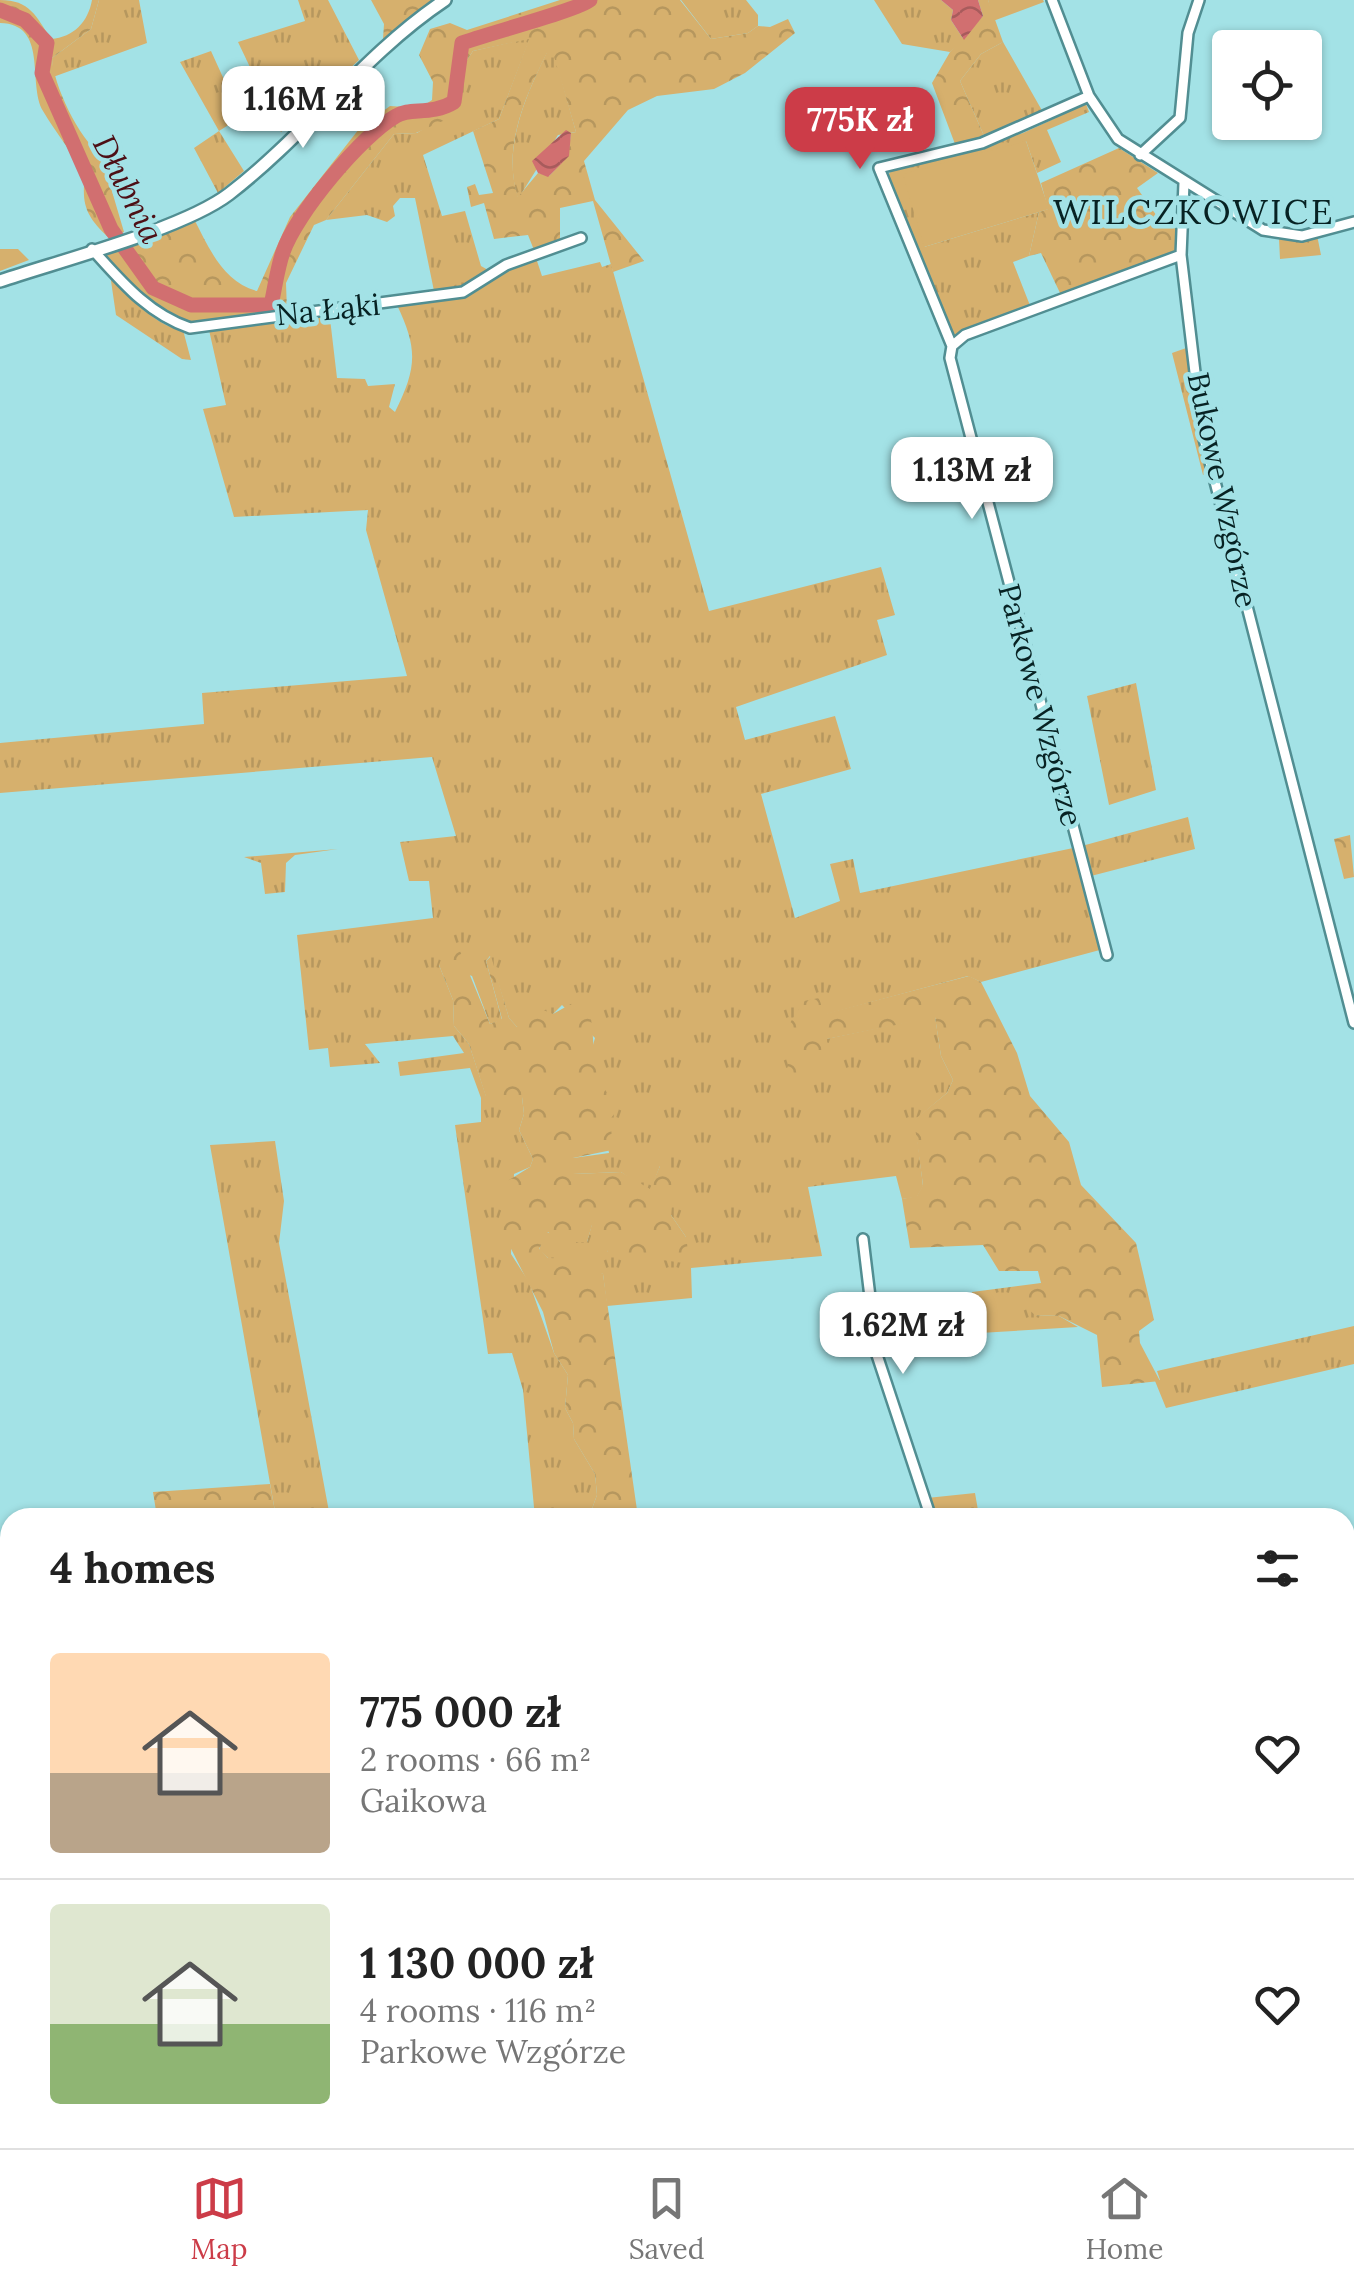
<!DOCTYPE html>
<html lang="en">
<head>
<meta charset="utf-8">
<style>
	:root { --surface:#fff; --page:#f2f2f2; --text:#222; --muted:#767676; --line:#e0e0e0; --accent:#cc3c48 }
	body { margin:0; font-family:Lora,serif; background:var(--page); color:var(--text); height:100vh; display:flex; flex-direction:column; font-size:38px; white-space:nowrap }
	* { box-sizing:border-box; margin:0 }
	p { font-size:32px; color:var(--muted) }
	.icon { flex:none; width:55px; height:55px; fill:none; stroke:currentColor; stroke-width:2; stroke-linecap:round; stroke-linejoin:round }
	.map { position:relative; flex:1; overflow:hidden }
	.sheet { position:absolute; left:0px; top:1508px; width:1355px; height:642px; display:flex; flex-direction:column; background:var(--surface); border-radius:30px 30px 0 0; box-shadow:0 2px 8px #0004 }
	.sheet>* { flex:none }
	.buttons { position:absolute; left:1212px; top:30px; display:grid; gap:20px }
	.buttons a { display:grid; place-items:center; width:110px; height:110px; border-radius:10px; background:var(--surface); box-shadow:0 2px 8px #0004; font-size:50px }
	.price { position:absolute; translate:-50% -85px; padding:0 22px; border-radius:20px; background:#fff; color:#222; font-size:32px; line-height:65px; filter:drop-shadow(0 2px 5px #0008) }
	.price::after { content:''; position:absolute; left:50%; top:60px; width:30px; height:22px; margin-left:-15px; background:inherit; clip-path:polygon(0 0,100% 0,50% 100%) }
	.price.on { background:var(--accent); color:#fff }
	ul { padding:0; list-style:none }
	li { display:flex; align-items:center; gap:30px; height:250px; padding:0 50px }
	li+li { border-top:2px solid var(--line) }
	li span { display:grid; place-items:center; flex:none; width:280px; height:200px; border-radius:10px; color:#555 }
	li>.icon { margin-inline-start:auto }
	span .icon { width:120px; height:120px; fill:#fffc; stroke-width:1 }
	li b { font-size:42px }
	h2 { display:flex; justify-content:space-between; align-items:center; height:120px; padding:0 50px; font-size:42px }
	.menu { display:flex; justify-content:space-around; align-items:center; height:140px; border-top:2px solid var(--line); background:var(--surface); font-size:28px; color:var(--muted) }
	.menu a { display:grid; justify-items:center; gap:5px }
	.menu .on { color:var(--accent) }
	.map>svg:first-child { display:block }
</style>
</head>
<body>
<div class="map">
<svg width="1354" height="2148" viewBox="0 0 1354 2148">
	<defs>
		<pattern id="grass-tufts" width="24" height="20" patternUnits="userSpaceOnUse" patternTransform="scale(2.5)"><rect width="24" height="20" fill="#d6b06d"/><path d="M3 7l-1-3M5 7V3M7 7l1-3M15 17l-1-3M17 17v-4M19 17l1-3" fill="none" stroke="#b6975e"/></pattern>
		<pattern id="forest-crowns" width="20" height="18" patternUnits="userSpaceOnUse" patternTransform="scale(2.5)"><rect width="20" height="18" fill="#d6b06d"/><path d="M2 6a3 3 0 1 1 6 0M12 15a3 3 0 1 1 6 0" fill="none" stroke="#b6975e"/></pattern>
		<pattern id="water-waves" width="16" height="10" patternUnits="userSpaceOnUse" patternTransform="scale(2.5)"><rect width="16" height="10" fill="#d16f70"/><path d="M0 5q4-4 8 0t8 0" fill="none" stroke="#a85b5c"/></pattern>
	</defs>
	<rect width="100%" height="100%" fill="#a3e2e6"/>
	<path fill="url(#grass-tufts)" d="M99 0H139L147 43 53 77 52 58 91 29Z
		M298 0H328L359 60 281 132 238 42 305 21Z
		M681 0H746L758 15V26L748 33 711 39Z
		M874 0H941L953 10 951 20 964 40 950 52 902 44Z
		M988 0H1043L1044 2 993 21Z
		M530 38 499 119 423 155 442 216 465 211 481 266 488 270 462 288 434 291 415 198H400L393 206 395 216 387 222 367 215 326 220 394 134 417 133 459 106 465 63 473 51Z
		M1003 42 1044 114 985 138 960 81 981 54Z
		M211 51 241 117 219 131 244 171 218 193 194 148 219 131 180 62Z
		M547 52 554 53 576 132 558 135 518 199C502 148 525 98 547 52Z
		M1086 104 1089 112 1047 130 1061 162 1037 173 1026 141 924 247 1039 212 1029 256 1013 262 1031 308 953 338 887 176 894 168 1023 133Z
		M1317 235 1321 255 1280 259 1279 239 1294 241Z
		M536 258 542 276 600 262 602 267 611 264 709 611 881 567 895 615 877 620 887 655 736 707 745 740 835 716 851 769 761 794 795 918 840 901 830 864 853 859 860 893 1078 847 1188 817 1195 849 1091 876 1111 947 981 982 968 976 823 1015 826 1039 935 1016 941 1056 953 1080 947 1093 915 1120 923 1186 917 1197 902 1199 896 1176 808 1187 822 1256 691 1268 692 1298 607 1306 603 1274 548 1258 539 1250 545 1232 587 1242 592 1224 599 1222 608 1252 686 1237 671 1215 660 1166 651 1189 646 1190 621 1172 573 1174V1158L609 1153 591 1052 595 1038 562 1005 553 1014 517 1027 509 1018 490 956 486 961 502 1020 490 1024 472 976 439 965 453 1000 454 1026 469 1044 486 1096 522 1097 524 1114 519 1130 533 1159 530 1167 514 1174 511 1254 529 1282 554 1353 568 1375 565 1408 573 1423 574 1439 595 1474 597 1495 589 1517 535 1518 523 1390 512 1353 488 1354 455 1125 481 1122V1098L470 1068 400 1076 398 1062 464 1053 453 1036 365 1044 380 1063 330 1067 328 1048 309 1050 297 935 433 918 429 881H409L400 842 456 836 432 757 0 793V743L204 724 202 693 407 676 366 530 368 510 234 517 203 409 226 405 209 330 329 310 337 378 365 379 368 386 395 384 389 407 395 412C417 368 418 349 397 305L467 295 507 268Z
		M110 274C129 294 154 327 183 330L191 360 182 359 116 315Z
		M1189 347 1208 474 1203 475 1172 353Z
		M1136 683 1156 790 1109 805 1087 696Z
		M338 849 295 855 286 863 285 892 265 894 261 863 244 857Z
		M275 1141 284 1201 279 1243 330 1517H276L210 1145Z
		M1041 1283 1035 1315 1059 1316 1078 1327 980 1333 972 1292Z
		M1354 1326V1364L1166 1408 1155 1381 1160 1380 1157 1371Z
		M975 1493 979 1516 995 1517H934L927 1498Z
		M10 1951V2085H0V1953Z
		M10 2130V2140H70L71 2148H0V2131Z
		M489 2140H573L574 2148H375Z
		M734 2140H1188L1192 2148H735Z"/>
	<path fill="url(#forest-crowns)" fill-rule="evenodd" d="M0 0C30 0 36 16 51 39 74 37 88 22 92 0H99L91 29 52 58C53 84 79 140 101 154L124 232 108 237C87 217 81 205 85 176 73 153 56 133 43 111 27 83 49 24 0 23Z
		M371 0H436L383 39 384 24Z
		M560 0H680L711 39 748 33 758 26 770 27 788 19 795 33 745 73 714 89 657 96 628 110 584 161 595 200 644 261 613 272 593 201 560 208V245L534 250 528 235 494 239 484 203 471 207 467 187 475 184 479 195 493 193 473 131 499 119 529 39 473 51 465 63 454 116 416 133 394 134 326 220 314 225 286 283 287 311 182 325 147 299 101 253 194 219C209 248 223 282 257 291L290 217 359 129 390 106 420 108 432 100 433 82 419 55 430 29 450 23 467 30ZM547 53H553L576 132 571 133 568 156 549 176 538 173 518 197C502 148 525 97 547 53Z
		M978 0H988L1003 42 981 54 960 81 985 138 955 144 932 83 950 52 983 16Z
		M1119 148 1158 173 1137 188 1159 219 1179 222 1176 251 1061 295 1041 253 1029 256 1039 212 1048 209 1041 183Z
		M0 249H18L29 260 0 271Z
		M1350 835 1354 877 1344 879 1334 839Z
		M460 951 490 1024 502 1019 486 961 491 956 509 1018 517 1027 522 1014 541 1009 553 1014 578 1000 589 1007C598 1051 586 1072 619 1108L611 1118 612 1150 573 1158V1174L621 1172 650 1189 660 1166V1148H667L674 1186 671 1215 686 1237 690 1264 608 1252 598 1237V1223L592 1225 587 1242H558L548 1232 539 1249 548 1258 578 1259 603 1274 638 1517H589L597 1495 595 1474 574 1439 573 1423 565 1408 568 1375 554 1353 543 1312 498 1223 509 1180 530 1167 533 1159 519 1130 524 1114 522 1097H486L469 1044 454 1026 453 1000 439 965 442 957Z
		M969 976 981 982 1017 1053 1030 1096 1069 1142 1081 1185 1136 1243 1154 1320 1139 1331 1140 1343 1160 1381 1102 1387 1097 1335 1059 1316 1035 1315 1028 1309 1029 1291 1041 1283 1038 1271H999L983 1245 910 1248 902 1199 917 1196 923 1185 914 1120 947 1093 953 1080 941 1056 935 1017 827 1039 828 1076 787 1081 790 1023 804 1001 819 998 824 1014Z
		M270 1484 276 1517H157L153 1492Z"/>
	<path fill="#d6b06d" d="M1026 141 1049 209 924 247 903 174Z"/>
	<path fill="url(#water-waves)" d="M941 0H978L983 16 964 40 951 20 953 10Z
		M566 130 571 133 569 156 548 177 538 173 532 161Z"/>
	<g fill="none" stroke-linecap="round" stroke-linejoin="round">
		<path stroke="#d16f70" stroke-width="15" d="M0 10 25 20 47 43 42 73 111 229 153 288 191 305H271C275 288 277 269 283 252 296 214 361 136 396 116 410 107 431 116 454 102L462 43C483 35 581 9 590 0"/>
		<g stroke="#518e92" stroke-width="14">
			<path id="minor" d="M1052 0 1089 96 1118 139 1263 230 1302 236 1354 222
				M1140 155 1180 118 1188 33 1199 0
				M1184 183 1181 255 1202 431 1354 1023
				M92 249C121 281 148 314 190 328L463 292 506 265 581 238
				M952 346 879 168 982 143 1089 96
				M1107 955 950 358 952 346 965 335 1181 255
				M863 1239 877 1355 931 1518
				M1345 1548 1354 1545
				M0 1644 10 1701
				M0 1737 10 1735
				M1345 1807 1354 1821
				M74 2140 75 2148
				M629 2140 632 2148"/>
		</g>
		<g stroke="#518e92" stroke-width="16">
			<path id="tertiary" d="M0 281C59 261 183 229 229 194 306 135 364 54 445 0"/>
		</g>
		<use href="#minor" stroke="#fff" stroke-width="9"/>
		<use href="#tertiary" stroke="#fff" stroke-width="11"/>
	</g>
	<g text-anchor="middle" stroke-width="9" stroke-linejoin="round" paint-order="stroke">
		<g font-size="30" fill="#072223" stroke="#a3e2e6">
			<text transform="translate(328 310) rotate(-6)" y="10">Na Łąki</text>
			<text transform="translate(1222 490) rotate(78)" y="10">Bukowe Wzgórze</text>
			<text transform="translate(1040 705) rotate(75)" y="10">Parkowe Wzgórze</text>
		</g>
		<g font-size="32" font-style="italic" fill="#4d0f15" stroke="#a3e2e6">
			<text transform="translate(128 189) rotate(63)" y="11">Dłubnia</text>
		</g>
		<g font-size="35" letter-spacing="2.5" fill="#072223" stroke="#a3e2e6">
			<text x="1194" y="224">WILCZKOWICE</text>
		</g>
	</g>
</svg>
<div class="buttons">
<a><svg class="icon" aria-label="locate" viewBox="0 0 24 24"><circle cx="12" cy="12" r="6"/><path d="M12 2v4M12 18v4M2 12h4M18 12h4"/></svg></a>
</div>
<b class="price" style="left:303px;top:151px">1.16M zł</b>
<b class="price on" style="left:860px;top:172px">775K zł</b>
<b class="price" style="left:972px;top:522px">1.13M zł</b>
<b class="price" style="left:903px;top:1377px">1.62M zł</b>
<section class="sheet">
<h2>4 homes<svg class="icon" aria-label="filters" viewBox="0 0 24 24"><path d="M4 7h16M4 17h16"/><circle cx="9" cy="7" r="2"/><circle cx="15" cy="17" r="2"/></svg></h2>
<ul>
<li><span style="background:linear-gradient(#ffd9b3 60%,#b9a48a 0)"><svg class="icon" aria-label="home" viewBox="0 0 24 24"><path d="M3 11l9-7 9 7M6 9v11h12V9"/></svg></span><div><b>775 000 zł</b><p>2 rooms · 66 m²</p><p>Gaikowa</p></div><svg class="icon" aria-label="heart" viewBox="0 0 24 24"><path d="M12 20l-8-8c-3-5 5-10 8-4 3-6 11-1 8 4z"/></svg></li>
<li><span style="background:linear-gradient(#dfe7d0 60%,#8fb573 0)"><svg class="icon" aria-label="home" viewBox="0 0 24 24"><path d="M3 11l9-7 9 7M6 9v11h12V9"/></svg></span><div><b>1 130 000 zł</b><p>4 rooms · 116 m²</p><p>Parkowe Wzgórze</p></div><svg class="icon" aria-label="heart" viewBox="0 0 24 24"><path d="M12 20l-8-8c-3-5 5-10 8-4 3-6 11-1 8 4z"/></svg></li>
</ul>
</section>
</div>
<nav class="menu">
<a class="on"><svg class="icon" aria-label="map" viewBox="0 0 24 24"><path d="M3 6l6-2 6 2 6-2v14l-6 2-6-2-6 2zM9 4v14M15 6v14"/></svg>Map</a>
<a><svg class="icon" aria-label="saved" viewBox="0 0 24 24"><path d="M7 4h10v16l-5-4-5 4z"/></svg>Saved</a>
<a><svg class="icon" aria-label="home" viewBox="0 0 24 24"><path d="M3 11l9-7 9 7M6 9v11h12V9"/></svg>Home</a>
</nav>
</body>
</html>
